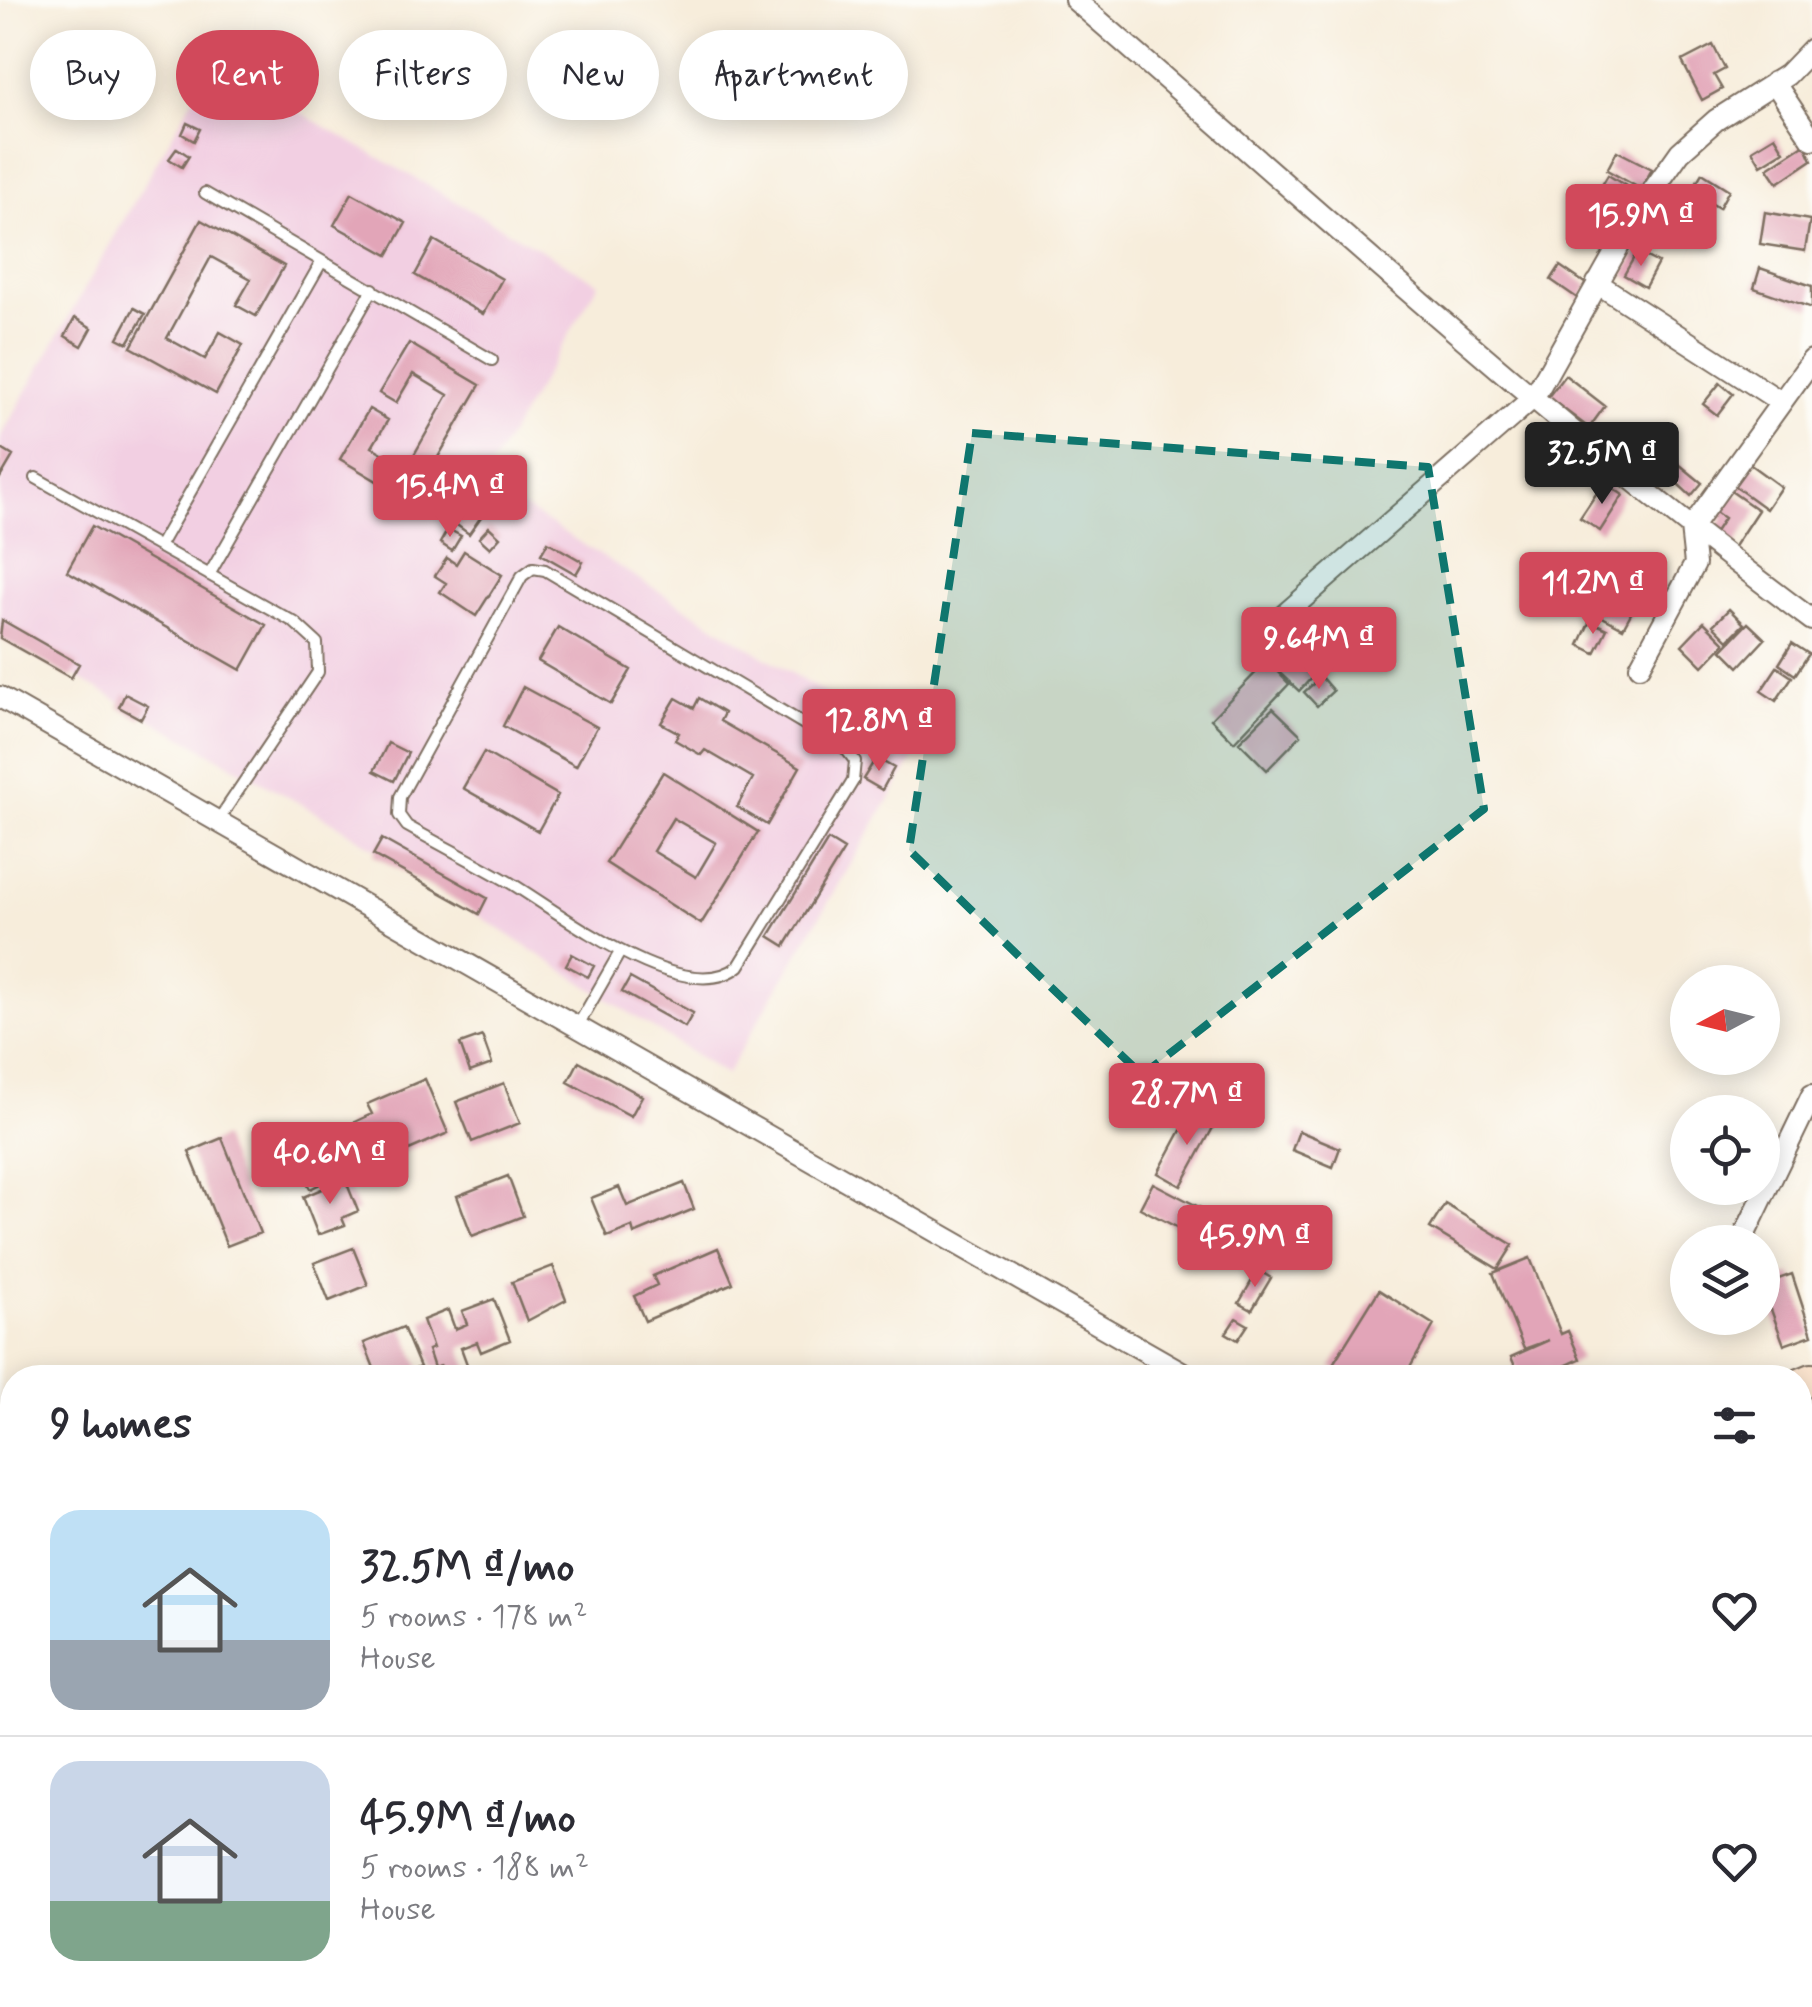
<!DOCTYPE html>
<html lang="en">
<head>
<meta charset="utf-8">
<style>
	:root { --surface:#fff; --page:#f7f7f7; --text:#2b2b33; --muted:#7c7c81; --line:#e1e1e2; --accent:#d1495b }
	body { margin:0; font-family:Mynerve,sans-serif; background:var(--page); color:var(--text); height:100vh; display:flex; flex-direction:column; font-size:38px; white-space:nowrap }
	* { box-sizing:border-box; margin:0 }
	p { font-size:32px; color:var(--muted) }
	.icon { flex:none; width:55px; height:55px; fill:none; stroke:currentColor; stroke-width:2; stroke-linecap:round; stroke-linejoin:round }
	.map { position:relative; flex:1; overflow:hidden }
	.side { position:absolute; left:0px; top:1365px; width:1812px; height:642px; display:flex; flex-direction:column; background:var(--surface); border-radius:40px 40px 0 0; box-shadow:0 5px 25px #0003 }
	.side>* { flex:none }
	.guide { position:absolute; left:30px; top:30px; width:1000px; height:90px; display:flex; gap:20px }
	.needle { width:65px; rotate:263deg }
	.fabs { position:absolute; left:1670px; top:965px; display:grid; gap:20px }
	.fabs a { display:grid; place-items:center; width:110px; height:110px; border-radius:50%; background:var(--surface); box-shadow:0 5px 25px #0003; font-size:50px }
	.price { position:absolute; translate:-50% -85px; padding:0 22px; border-radius:10px; background:var(--accent); color:#fff; font-size:32px; line-height:65px; filter:drop-shadow(0 2px 5px #0008) }
	.price::after { content:''; position:absolute; left:50%; top:60px; width:30px; height:22px; margin-left:-15px; background:inherit; clip-path:polygon(0 0,100% 0,50% 100%) }
	.price.active { background:#222; color:#fff }
	ul { padding:0; list-style:none }
	li { display:flex; align-items:center; gap:30px; height:250px; padding:0 50px }
	li+li { border-top:2px solid var(--line) }
	li span { display:grid; place-items:center; flex:none; width:280px; height:200px; border-radius:30px; color:#555 }
	li>.icon { margin-inline-start:auto }
	span .icon { width:120px; height:120px; fill:#fffc; stroke-width:1 }
	li b { font-size:42px }
	h2 { display:flex; justify-content:space-between; align-items:center; height:120px; padding:0 50px; font-size:42px }
	.pill { padding:0 35px; border-radius:45px; background:var(--surface); box-shadow:0 5px 25px #0003; font-size:35px; line-height:90px }
	.pill.active { background:var(--accent); color:#fff }
	.map>svg:first-child { display:block }
</style>
</head>
<body>
<div class="map">
<svg width="1812" height="2007" viewBox="0 0 1812 2007">
	<rect width="100%" height="100%" fill="#fdfcf7"/>
	<filter id="ink" filterUnits="userSpaceOnUse"><feTurbulence type="fractalNoise" baseFrequency=".01" numOctaves="2"/><feDisplacementMap in="SourceGraphic" scale="20" xChannelSelector="R" yChannelSelector="G"/><feConvolveMatrix kernelMatrix="1 2 1 2 8 2 1 2 1" color-interpolation-filters="sRGB"/></filter>
	<filter id="wash" filterUnits="userSpaceOnUse"><feTurbulence type="fractalNoise" baseFrequency=".0048" numOctaves="4" result="noise"/><feDisplacementMap in="SourceGraphic" scale="40" xChannelSelector="R" yChannelSelector="G"/><feGaussianBlur stdDeviation="2.25" result="paint"/><feColorMatrix in="noise" values="0 0 0 0 0 0 0 0 0 0 0 0 0 0 0 0 0 1.4 0 .05"/><feComposite in="paint" operator="in"/></filter>
	<g filter="url(#wash)">
		<rect width="100%" height="100%" fill="#f7eddb"/>
		<path fill="#f2cfe2" d="M213 63 599 283 482 482 918 751 726 1075 338 825 0 634V438Z"/>
		<g id="blocks">
			<path fill="#e2a5b8" fill-rule="evenodd" d="M1713 45 1725 69 1714 75 1722 89 1702 100 1682 61Z
				M187 123 200 129 194 141 182 134Z
				M1775 136 1784 151 1761 165 1752 150Z
				M1805 144 1812 160 1778 183 1768 168Z
				M177 148 189 156 182 167 169 159Z
				M1617 151 1652 169 1641 189 1607 170Z
				M1702 173 1729 190 1719 208 1691 191Z
				M1608 175 1639 194 1624 219 1593 200Z
				M352 193 406 223 388 255 334 225Z
				M1765 212 1810 220 1805 251 1760 244Z
				M201 220 284 266 256 316 236 305 251 279 211 257 167 338 205 359 220 332 243 345 216 394 131 347Z
				M434 240 502 279 483 314 415 275Z
				M1637 252 1658 263 1645 287 1624 275Z
				M1560 266 1589 286 1580 300 1551 280Z
				M1760 268 1812 286V308L1754 288Z
				M134 308 145 314 128 343 118 338Z
				M75 318 92 328 82 346 65 336Z
				M409 343 480 385 412 502 340 459 369 409 388 420 372 447 407 467 448 395 413 374 396 403 379 393Z
				M1565 375 1605 406 1589 428 1548 397Z
				M1720 383 1733 394 1717 415 1703 404Z
				M1646 437 1702 483 1691 496 1655 463 1642 479 1624 464Z
				M0 448 13 456 0 478Z
				M1748 463 1781 487 1766 509 1733 485Z
				M1604 482 1623 495 1600 531 1580 518Z
				M1728 489 1758 510 1733 548 1713 535 1724 518 1714 511Z
				M468 503 483 514 469 534 454 523Z
				M92 526 266 625 241 670 67 571Z
				M489 527 500 537 490 548 479 538Z
				M448 529 461 536 452 551 440 543Z
				M548 542 583 562 576 574 541 554Z
				M464 551 502 575 476 616 440 592 446 583 435 576 447 558 456 564Z
				M1615 558 1666 585 1654 608 1603 581Z
				M1579 576 1635 606 1623 628 1567 598Z
				M1729 609 1744 624 1728 640 1713 625Z
				M2 620 79 664 71 678 0 638Z
				M1590 621 1607 629 1595 653 1579 645Z
				M1704 622 1725 643 1703 666 1682 645Z
				M1748 623 1765 639 1739 667 1722 650Z
				M1267 626 1316 673 1299 691 1270 664 1289 684 1234 742 1211 719 1267 661 1249 645Z
				M558 627 631 670 611 704 538 661Z
				M1792 643 1809 654 1795 675 1779 664Z
				M1777 667 1792 677 1776 701 1761 691Z
				M1321 677 1333 691 1317 706 1304 692Z
				M523 687 597 727 576 766 503 726Z
				M125 694 148 706 141 719 119 707Z
				M676 698 694 708 699 698 724 713 720 721 800 767 767 825 737 807 753 778 705 750 701 755 675 740 679 733 661 723Z
				M1273 708 1301 735 1267 770 1239 742Z
				M388 743 408 753 394 781 374 771Z
				M484 752 558 795 538 831 463 788Z
				M876 758 894 768 882 790 863 779Z
				M663 772 758 832 701 924 606 863ZM673 818 716 843 696 877 653 851Z
				M382 839 487 898 479 914 373 855Z
				M828 840 844 850 785 946 769 936Z
				M572 954 594 966 588 977 566 965Z
				M630 978 693 1013 685 1027 622 992Z
				M482 1036 492 1064 470 1072 460 1044Z
				M579 1061 642 1096 631 1116 568 1082Z
				M425 1079 448 1133 365 1169 346 1126 372 1114 367 1104Z
				M504 1083 520 1123 472 1142 456 1102Z
				M1192 1110 1215 1124 1181 1186 1158 1173Z
				M1299 1131 1340 1148 1333 1167 1292 1150Z
				M297 1135 308 1160 274 1175 263 1151Z
				M222 1138 260 1233 227 1246 189 1152Z
				M312 1163 322 1183 310 1189 300 1169Z
				M508 1176 523 1216 472 1236 457 1196Z
				M345 1179 358 1211 342 1218 345 1225 318 1235 303 1197Z
				M684 1183 694 1209 634 1234 632 1227 607 1237 591 1198 619 1187 627 1206Z
				M1153 1183 1247 1232 1234 1257 1140 1208Z
				M1445 1204 1513 1245 1498 1269 1430 1228Z
				M353 1248 368 1285 329 1301 314 1263Z
				M718 1248 733 1283 645 1321 634 1296 657 1285 653 1276Z
				M1530 1258 1561 1334 1568 1331 1580 1359 1539 1378H1520L1511 1357 1549 1340 1524 1349 1493 1273Z
				M553 1266 566 1300 527 1321 512 1282Z
				M1258 1270 1271 1278 1252 1310 1239 1303Z
				M1792 1274 1812 1335 1784 1345 1762 1285Z
				M1379 1290 1434 1325 1404 1378H1349L1331 1367Z
				M494 1299 510 1340 481 1352 477 1342 461 1348 472 1378H445L441 1366 434 1368 428 1350 433 1348 423 1320 448 1310 455 1329 467 1324 462 1311Z
				M1236 1318 1248 1325 1238 1340 1226 1333Z
				M403 1327 420 1367 395 1378H378L364 1343Z
				M4 1606 12 1627V1657L0 1661V1608Z
				M12 1667V1682L0 1688V1673Z
				M21 1995H37L41 2007H19L16 1998Z
				M66 1995H99L104 2006 72 2007Z
				M119 1995H150L154 2005 124 2007Z
				M468 1995H499L501 2007H470Z
				M541 1995H566L567 2000 543 2004Z
				M704 1995H732L733 2002 705 2006Z
				M866 1995 887 1996 884 2007H862Z
				M659 1996 661 2007H638L637 2000Z
				M1527 1999 1583 2004V2007H1526Z"/>
		</g>
	</g>
	<g filter="url(#ink)">
		<use href="#blocks" fill-opacity="0" stroke="#7d6e60" stroke-width="2.5"/>
		<g fill="none" stroke-linecap="round" stroke-linejoin="round">
			<g stroke="#7d6e60" stroke-width="14">
				<path id="service" d="M205 193 492 360
					M36 478 294 622 317 643 318 672 219 819
					M160 545 322 261
					M533 568 545 570 846 749 855 761 853 781 739 966C685 1011 558 911 509 882 476 863 441 845 407 826L399 815 400 797 522 576Z
					M209 575 373 289
					M577 1027 620 952"/>
			</g>
			<g stroke="#7d6e60" stroke-width="24">
				<path id="minor" d="M1075 0C1318 210 1555 429 1812 620
					M1774 82 1812 139
					M1597 283 1781 402
					M1276 622 1534 397 1639 210 1680 152 1716 120 1787 75 1812 49
					M1640 666 1695 564 1691 528 1812 360
					M0 697 1192 1378
					M1741 1242 1812 1095
					M1640 1995 1733 2007
					M454 2007 457 1995
					M759 2007 786 1995
					M821 2007 826 1995
					M1613 2007 1615 1995"/>
			</g>
			<g stroke="#7d6e60" stroke-width="31">
				<path id="tertiary" d="M964 2007 968 1995"/>
			</g>
			<g stroke="#7d6e60" stroke-width="34">
				<path id="secondary" d="M1800 1384 1812 1379
					M344 2007 373 1995"/>
			</g>
			<use href="#service" stroke="#fff" stroke-width="10"/>
			<use href="#minor" stroke="#fff" stroke-width="20"/>
			<use href="#tertiary" stroke="#fff" stroke-width="28"/>
			<use href="#secondary" stroke="#fce5cf" stroke-width="30"/>
		</g>
	</g>
	<path fill="#0f766e" fill-opacity="0.2" stroke="#0f766e" stroke-width="8" stroke-dasharray="20 12" stroke-linejoin="round" d="M972 433 1428 467 1484 809 1142 1075 909 850Z"/>
</svg>
<div class="fabs">
<a><svg class="needle" viewBox="-14 -14 28 28"><path d="M0-13l5 13h-10z" fill="#e53935"/><path d="M0 13l5-13h-10z" fill="#7c7c81"/></svg></a>
<a><svg class="icon" aria-label="locate" viewBox="0 0 24 24"><circle cx="12" cy="12" r="6"/><path d="M12 2v4M12 18v4M2 12h4M18 12h4"/></svg></a>
<a><svg class="icon" aria-label="layers" viewBox="0 0 24 24"><path d="M12 4l9 5-9 5-9-5zM3 14l9 5 9-5"/></svg></a>
</div>
<b class="price" style="left:1641px;top:269px">15.9M ₫</b>
<b class="price active" style="left:1602px;top:507px">32.5M ₫</b>
<b class="price" style="left:450px;top:540px">15.4M ₫</b>
<b class="price" style="left:1593px;top:637px">11.2M ₫</b>
<b class="price" style="left:1319px;top:692px">9.64M ₫</b>
<b class="price" style="left:879px;top:774px">12.8M ₫</b>
<b class="price" style="left:1187px;top:1148px">28.7M ₫</b>
<b class="price" style="left:330px;top:1207px">40.6M ₫</b>
<b class="price" style="left:1255px;top:1290px">45.9M ₫</b>
<div class="guide">
<a class="pill">Buy</a>
<a class="pill active">Rent</a>
<a class="pill">Filters</a>
<a class="pill">New</a>
<a class="pill">Apartment</a>
</div>
<section class="side">
<h2>9 homes<svg class="icon" aria-label="filters" viewBox="0 0 24 24"><path d="M4 7h16M4 17h16"/><circle cx="9" cy="7" r="2"/><circle cx="15" cy="17" r="2"/></svg></h2>
<ul>
<li><span style="background:linear-gradient(#bfe0f5 65%,#9aa5b1 0)"><svg class="icon" aria-label="home" viewBox="0 0 24 24"><path d="M3 11l9-7 9 7M6 9v11h12V9"/></svg></span><div><b>32.5M ₫/mo</b><p>5 rooms · 178 m²</p><p>House</p></div><svg class="icon" aria-label="heart" viewBox="0 0 24 24"><path d="M12 20l-8-8c-3-5 5-10 8-4 3-6 11-1 8 4z"/></svg></li>
<li><span style="background:linear-gradient(#c9d6e8 70%,#7fa58c 0)"><svg class="icon" aria-label="home" viewBox="0 0 24 24"><path d="M3 11l9-7 9 7M6 9v11h12V9"/></svg></span><div><b>45.9M ₫/mo</b><p>5 rooms · 188 m²</p><p>House</p></div><svg class="icon" aria-label="heart" viewBox="0 0 24 24"><path d="M12 20l-8-8c-3-5 5-10 8-4 3-6 11-1 8 4z"/></svg></li>
</ul>
</section>
</div>
</body>
</html>
